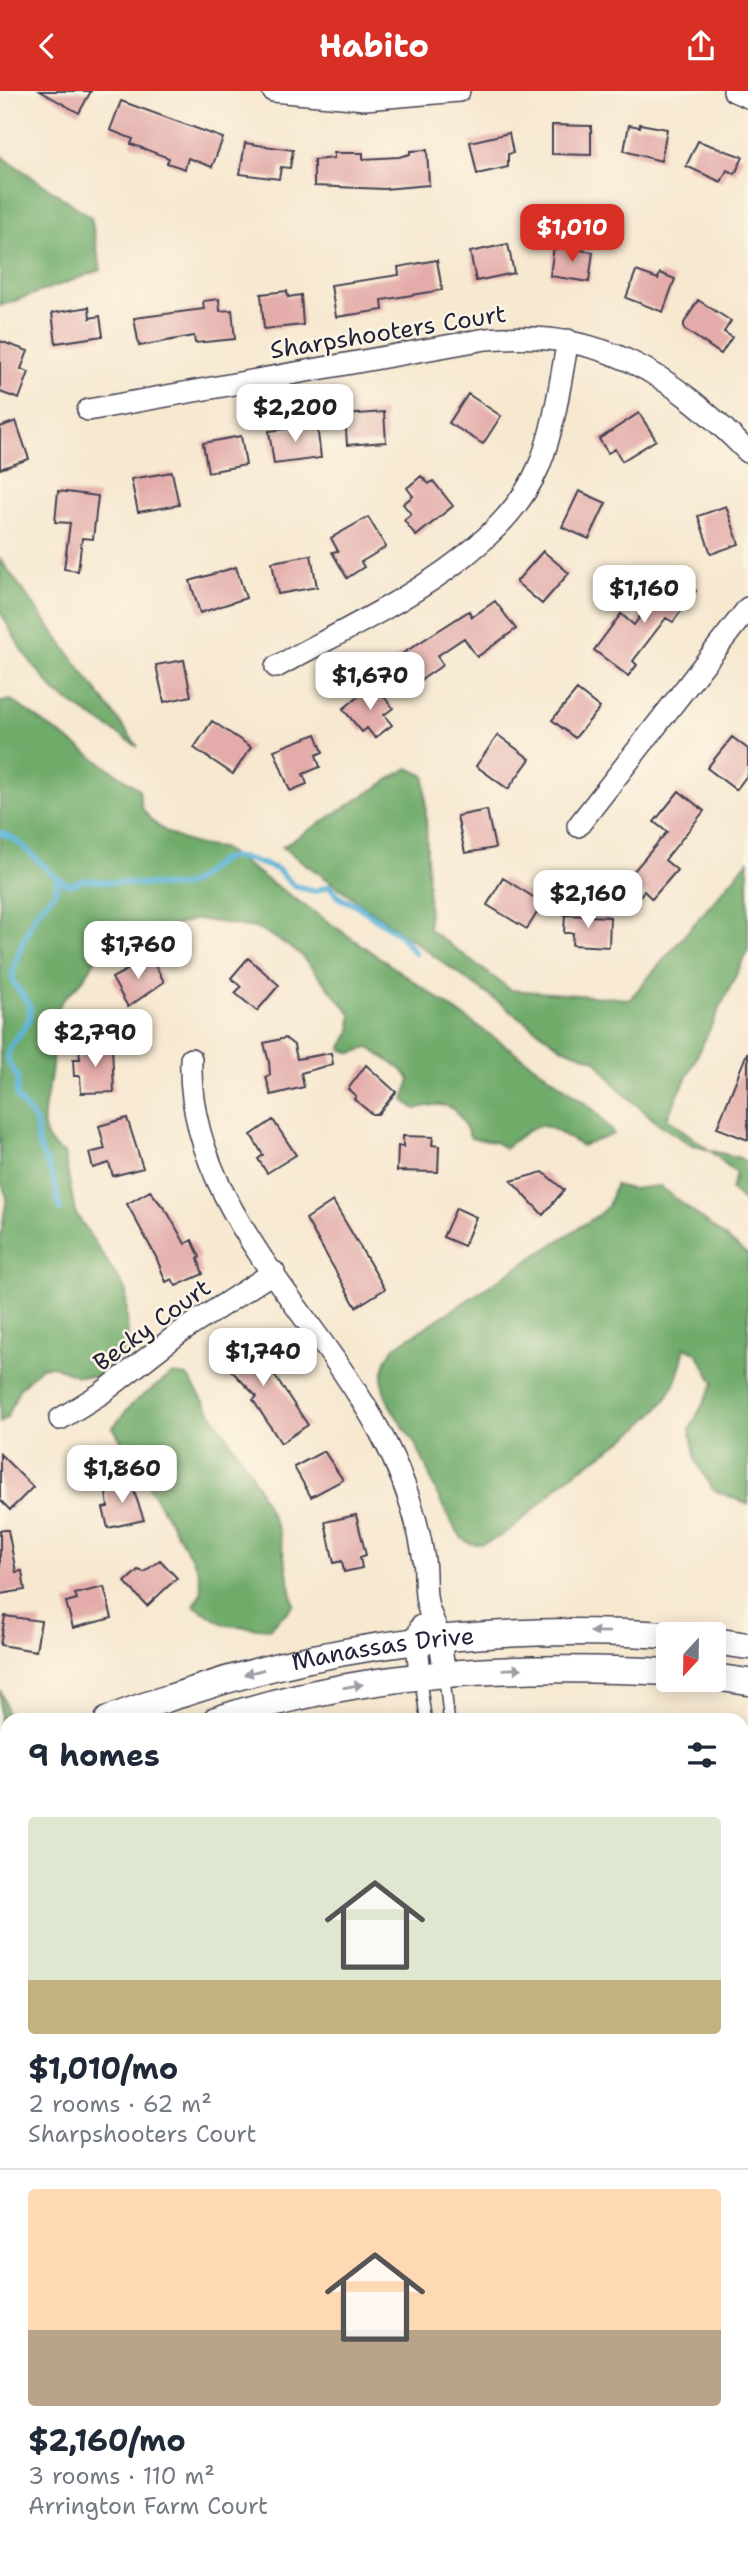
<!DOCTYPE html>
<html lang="en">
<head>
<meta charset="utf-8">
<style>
	:root { --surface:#fff; --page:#f2f2f3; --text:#1f2937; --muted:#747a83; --line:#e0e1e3; --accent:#d93025 }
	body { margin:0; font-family:"Shantell Sans",sans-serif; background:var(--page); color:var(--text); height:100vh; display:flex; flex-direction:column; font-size:26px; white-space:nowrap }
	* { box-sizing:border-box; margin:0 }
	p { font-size:23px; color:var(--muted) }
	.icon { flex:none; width:38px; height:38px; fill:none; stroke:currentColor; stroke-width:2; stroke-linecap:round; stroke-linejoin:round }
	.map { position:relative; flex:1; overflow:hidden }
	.side { position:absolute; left:0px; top:1622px; width:749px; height:842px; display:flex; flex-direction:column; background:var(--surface); border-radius:21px 21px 0 0; box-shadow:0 4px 18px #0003 }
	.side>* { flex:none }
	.needle { width:46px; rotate:202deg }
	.buttons { position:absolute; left:656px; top:1531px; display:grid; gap:14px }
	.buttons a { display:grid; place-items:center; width:70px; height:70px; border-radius:7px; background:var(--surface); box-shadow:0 4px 18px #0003; font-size:35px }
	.price { position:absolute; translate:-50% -60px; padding:0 16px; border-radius:14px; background:#fff; color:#222; font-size:23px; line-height:46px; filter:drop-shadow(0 2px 4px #0008) }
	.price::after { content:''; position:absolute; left:50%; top:42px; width:21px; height:16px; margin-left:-10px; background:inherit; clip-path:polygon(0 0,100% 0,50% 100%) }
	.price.current { background:var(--accent); color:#fff }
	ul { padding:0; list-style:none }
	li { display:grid; align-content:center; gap:14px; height:371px; padding:0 28px }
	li+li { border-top:2px solid var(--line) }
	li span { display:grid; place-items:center; height:217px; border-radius:7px; color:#555 }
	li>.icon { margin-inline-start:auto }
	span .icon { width:126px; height:126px; fill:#fffc; stroke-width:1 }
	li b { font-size:30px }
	h2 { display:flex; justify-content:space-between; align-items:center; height:84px; padding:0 28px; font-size:30px }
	header { display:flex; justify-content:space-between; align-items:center; height:91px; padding:0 28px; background:var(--accent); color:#fff; font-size:32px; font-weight:700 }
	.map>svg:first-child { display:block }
</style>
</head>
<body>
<header><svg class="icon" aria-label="back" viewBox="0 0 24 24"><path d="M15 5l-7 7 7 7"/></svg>Habito<svg class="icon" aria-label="share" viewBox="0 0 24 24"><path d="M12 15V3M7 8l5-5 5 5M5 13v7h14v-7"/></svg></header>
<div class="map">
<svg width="748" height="2463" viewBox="0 0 748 2463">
	<rect width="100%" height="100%" fill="#fcf5e5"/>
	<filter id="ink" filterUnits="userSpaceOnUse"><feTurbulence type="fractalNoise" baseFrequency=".0143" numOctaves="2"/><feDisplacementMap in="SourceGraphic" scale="14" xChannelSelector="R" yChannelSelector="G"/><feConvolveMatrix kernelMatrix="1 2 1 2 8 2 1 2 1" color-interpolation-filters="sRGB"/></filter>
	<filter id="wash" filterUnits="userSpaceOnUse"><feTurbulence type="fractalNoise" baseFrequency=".00686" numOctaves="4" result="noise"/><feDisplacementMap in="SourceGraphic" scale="28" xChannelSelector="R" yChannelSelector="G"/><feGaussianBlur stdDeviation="1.57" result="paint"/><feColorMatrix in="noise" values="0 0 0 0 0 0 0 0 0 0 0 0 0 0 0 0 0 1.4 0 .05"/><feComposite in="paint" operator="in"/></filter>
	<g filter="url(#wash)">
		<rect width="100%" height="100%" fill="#f7e8d0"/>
		<path fill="#8ac67b" stroke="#56745b" stroke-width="2" d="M134 2457H200L194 2463H139Z"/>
		<path fill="#6fab6b" stroke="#486653" stroke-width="2" d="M0 64 91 126 101 179 0 215Z
			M0 468 138 656 56 602 22 560 0 520Z
			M11 609 139 698C140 705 140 715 144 720 161 745 194 755 222 757L545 982 594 1019 614 1043 582 1055C540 1031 544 1025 505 1057L495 1051 471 1047C456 1016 452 1008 415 1018L404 1009 410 988 401 978 369 957 352 962 341 958 351 940V923L300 863 272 845 255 837 197 828 101 855C96 868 90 881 80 892 74 899 66 904 61 912 49 932 53 953 52 975 50 1005 28 1045 64 1062L75 1121 126 1200 128 1251 116 1273 96 1286 78 1285 53 1275 41 1276 19 1298 7 1327 0 1332V1149L7 1106 0 1089V611Z
			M408 677 425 685 429 838 511 899 630 908 748 770V859L667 1027 709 1059 740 1067 748 1073V1114L731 1099 736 1082 709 1059 692 1054 658 1033 618 997 596 969 561 956 282 756Z
			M615 1094 631 1098 660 1095 748 1164V1413L713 1399 696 1370 690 1338 714 1292 697 1262 685 1256C680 1278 676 1296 661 1314 635 1346 600 1363 569 1386 548 1402 498 1462 470 1452 459 1449 453 1433 447 1423 436 1404 429 1381 419 1360 408 1339 387 1318 383 1295 381 1280 386 1266 395 1256L598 1124 608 1115Z
			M172 1283 187 1285 251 1382 279 1441 294 1514 269 1538 225 1534 194 1515 202 1500 197 1476 113 1336 132 1313Z
			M0 1599C9 1616 8 1627 0 1644Z
			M0 1920 7 1926V2313L0 2308Z
			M200 2457H235L230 2463H194Z"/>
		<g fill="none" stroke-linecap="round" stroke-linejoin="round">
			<path stroke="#5bb4d8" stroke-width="6" d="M0 742C24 747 44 783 69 794L85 789 180 796 193 791 221 769 231 766 247 768 277 778 294 795 315 800 329 795 341 808 355 813 400 844 415 862
				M57 789C60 805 38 813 33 828 28 840 10 878 13 888 16 903 33 908 30 925 27 939 11 948 8 962 5 973 14 976 17 986 19 992 15 1000 17 1007L36 1031 38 1053 53 1086 60 1119"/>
		</g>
		<g id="blocks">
			<path fill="#e3aba9" d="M40 0H91L79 22Z
				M121 10 223 47 212 76 188 67 185 78 167 72 169 67 131 53 133 48 110 39Z
				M640 33 667 38 661 70 624 60 629 34 640 36Z
				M552 34 591 35V64L552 63Z
				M509 42 513 62 508 63V76L477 83 470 51Z
				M698 50 743 66 735 83 727 79 721 91 686 75Z
				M245 52 293 59 290 77 281 76 279 88 240 83Z
				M427 59 429 94 384 98 314 95V69L334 67V62H363V68L399 66 410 63V60Z
				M508 153 514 182 476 190 470 161Z
				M554 155 593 161 589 191 550 185Z
				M437 169 442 199 382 209 383 219 336 226 331 194 399 184 398 176Z
				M636 180 658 188 660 182 675 188 663 221 626 207Z
				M287 200 288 206 301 204 303 234 264 238 261 203Z
				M219 208 220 220 232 219 235 248 195 252 194 245 139 255 134 227 204 218 203 210Z
				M698 209 731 230 724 241 732 246 721 263 684 238V232Z
				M89 216 90 227 100 225 103 245 56 252 52 222Z
				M0 250 28 260 21 278 29 281 19 308 0 301Z
				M468 303 501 325 483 353 449 332Z
				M384 321 386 351 347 354 345 324Z
				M639 322 656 349 622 370 615 358 608 362 599 348Z
				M16 330 29 368 0 378V336Z
				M317 334 321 367 274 373 269 340Z
				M241 345 246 374 208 381 203 352Z
				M172 381 179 414 138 421 131 388Z
				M421 385 429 393 433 390 453 415 416 445 404 429 411 423 403 413 413 405 407 397Z
				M58 400 98 405 93 448 82 447 78 480 64 478 70 432 55 431Z
				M579 400 606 412 589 448 562 436Z
				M726 415 739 453 711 463 698 425Z
				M368 426 386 456 361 471 364 476 347 487 332 461 338 460 331 447Z
				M543 460 569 482 542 513 516 491Z
				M311 464 317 496 278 503 272 471Z
				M236 476 246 507 200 522 190 490Z
				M671 482 696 500 673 531 666 527 633 570 637 574 628 585 594 559 621 523 634 534Z
				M495 510 516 538 477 566 464 547 437 565 443 574 412 595 394 568 469 520 472 526Z
				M184 569 191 605 164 611 156 574Z
				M374 593 393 617 384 624 392 634 375 647 367 637 362 641 343 618Z
				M577 599 600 617 575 647 552 629Z
				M212 630 251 656 233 683 194 657Z
				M316 643 323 661 316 664 320 676 303 683 307 693 290 700 274 659Z
				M498 644 530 668 508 698 476 675Z
				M732 646 748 658V683L736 699 707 677Z
				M679 700 704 720 665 769 677 779 652 808 644 800 638 807 622 794 667 741 654 731Z
				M487 719 495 757 465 762 457 725Z
				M503 787 543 812 527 838 487 814Z
				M565 824 610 826 609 856 572 854 573 842H564Z
				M151 866 164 891 128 916 112 887Z
				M248 867 279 894 257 920 235 902 241 896 231 887Z
				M285 947 294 954 297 968 331 962 333 973 301 982 304 996 271 1004 266 986 270 984 269 971 264 952Z
				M112 955 114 1001 81 1002 80 985H74L73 968H80L79 956Z
				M747 962H748V1049L717 1037Z
				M366 974 396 1001 378 1023H372L354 1008 356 1005 348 998Z
				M127 1027 143 1077 113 1085 109 1072 93 1077 89 1062 105 1058 99 1035Z
				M273 1029 296 1064 267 1082 258 1068 263 1064 251 1044Z
				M403 1045 433 1046 432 1054 439 1055 438 1081 397 1080 398 1055 403 1056Z
				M543 1081 564 1099 543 1124 511 1090Z
				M150 1100 168 1122 185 1153 192 1149 200 1166 198 1168 203 1183 176 1195 172 1188 166 1191 156 1166 127 1113Z
				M333 1110 385 1198 356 1216 306 1128Z
				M456 1117 476 1126 464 1155 443 1146Z
				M232 1244 266 1272 308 1334 281 1352 253 1309 257 1306 214 1262Z
				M324 1360 343 1389 311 1406 294 1376Z
				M0 1363 33 1396 10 1419 0 1409Z
				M130 1389 144 1429 108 1437 103 1417 108 1416 105 1394Z
				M356 1424 366 1464 360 1466 362 1477 344 1481 342 1470 334 1472 325 1431Z
				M0 1439H8L16 1481 22 1480 25 1499 0 1503Z
				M160 1469 177 1487 147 1515 125 1491 138 1479 144 1481Z
				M104 1496 112 1527 73 1537 66 1511 77 1508 75 1503Z
				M5 1525 41 1530 36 1560 0 1554Z"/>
		</g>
	</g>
	<g filter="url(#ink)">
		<use href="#blocks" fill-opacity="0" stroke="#424051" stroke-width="2"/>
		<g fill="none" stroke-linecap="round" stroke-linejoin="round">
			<g stroke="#424051" stroke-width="13">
				<path id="service" d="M444 1583 449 1629
					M420 1586 426 1629
					M742 1852 748 1842
					M742 2111 748 2117
					M742 2367 748 2361
					M0 2378 3 2396 0 2402"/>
			</g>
			<g stroke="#424051" stroke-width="24">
				<path id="minor" d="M273 0 365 8 459 0
					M734 0 748 6
					M88 319 486 248C601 237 670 282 748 361
					M276 576C363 528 499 470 539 375 555 336 560 291 568 249
					M578 735 748 517
					M191 968C186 1112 315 1220 379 1339 401 1379 417 1424 424 1469 426 1483 424 1497 427 1511 429 1523 436 1534 439 1546 442 1558 443 1571 444 1583
					M60 1328 102 1302 178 1243 274 1181
					M420 1586 417 1549 421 1535
					M742 2425 748 2420
					M709 2457 715 2463
					M377 2463 383 2457
					M649 2463 654 2457"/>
			</g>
			<g stroke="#424051" stroke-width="29">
				<g id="tertiary">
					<path d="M714 1550 748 1555"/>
					<path d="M714 1586 748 1591"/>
					<path id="s1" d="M108 1629C133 1617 161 1610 188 1601 343 1549 505 1534 668 1544"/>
					<path d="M216 1629C362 1580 516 1573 668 1581"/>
					<path d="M0 1682 7 1678"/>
					<path d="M0 1724 7 1720"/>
				</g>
			</g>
			<path stroke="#424051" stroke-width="3.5" stroke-dasharray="2 5" stroke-linecap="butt" d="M742 2051 748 2038"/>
			<use href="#service" stroke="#fff" stroke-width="10"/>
			<use href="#minor" stroke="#fff" stroke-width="21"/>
			<use href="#tertiary" stroke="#fff" stroke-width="26"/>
		</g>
		<defs><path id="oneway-solid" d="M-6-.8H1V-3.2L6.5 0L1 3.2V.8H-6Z" transform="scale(1.75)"/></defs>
		<g fill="#9c9ca7">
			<use href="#oneway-solid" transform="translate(600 1541) rotate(-179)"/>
			<use href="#oneway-solid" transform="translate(512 1578) rotate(-2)"/>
			<use href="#oneway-solid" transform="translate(254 1581) rotate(165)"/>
			<use href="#oneway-solid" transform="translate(353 1595) rotate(-10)"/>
		</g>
	</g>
	<g text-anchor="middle" stroke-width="5" stroke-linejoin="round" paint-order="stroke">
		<g font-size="24" fill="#22223b" stroke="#fcf5e5">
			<text transform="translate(388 241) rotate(-9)" y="8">Sharpshooters Court</text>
			<text transform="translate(152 1234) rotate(-36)" y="8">Becky Court</text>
			<text dy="8" stroke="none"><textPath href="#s1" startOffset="285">Manassas Drive</textPath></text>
		</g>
	</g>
</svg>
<div class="buttons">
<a><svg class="needle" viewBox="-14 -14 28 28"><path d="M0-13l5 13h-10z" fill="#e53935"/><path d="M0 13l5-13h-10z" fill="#747a83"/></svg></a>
</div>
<b class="price current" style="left:572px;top:173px">$1,010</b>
<b class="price" style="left:295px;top:353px">$2,200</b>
<b class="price" style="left:644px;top:534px">$1,160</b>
<b class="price" style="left:370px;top:621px">$1,670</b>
<b class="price" style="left:588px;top:839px">$2,160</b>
<b class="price" style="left:138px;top:890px">$1,760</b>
<b class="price" style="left:95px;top:978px">$2,790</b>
<b class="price" style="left:263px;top:1297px">$1,740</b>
<b class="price" style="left:122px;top:1414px">$1,860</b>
<section class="side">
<h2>9 homes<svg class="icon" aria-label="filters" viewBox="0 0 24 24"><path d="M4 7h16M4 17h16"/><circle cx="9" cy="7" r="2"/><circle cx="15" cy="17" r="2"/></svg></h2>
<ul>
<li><span style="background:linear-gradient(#dfe7d0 75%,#c2b280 0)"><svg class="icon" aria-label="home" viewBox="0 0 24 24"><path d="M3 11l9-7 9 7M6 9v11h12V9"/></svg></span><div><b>$1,010/mo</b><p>2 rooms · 62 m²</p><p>Sharpshooters Court</p></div></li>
<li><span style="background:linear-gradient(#ffd9b3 65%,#b9a48a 0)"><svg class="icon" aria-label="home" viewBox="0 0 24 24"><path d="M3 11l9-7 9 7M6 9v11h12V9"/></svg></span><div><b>$2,160/mo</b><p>3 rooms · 110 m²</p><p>Arrington Farm Court</p></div></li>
</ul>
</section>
</div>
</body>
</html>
